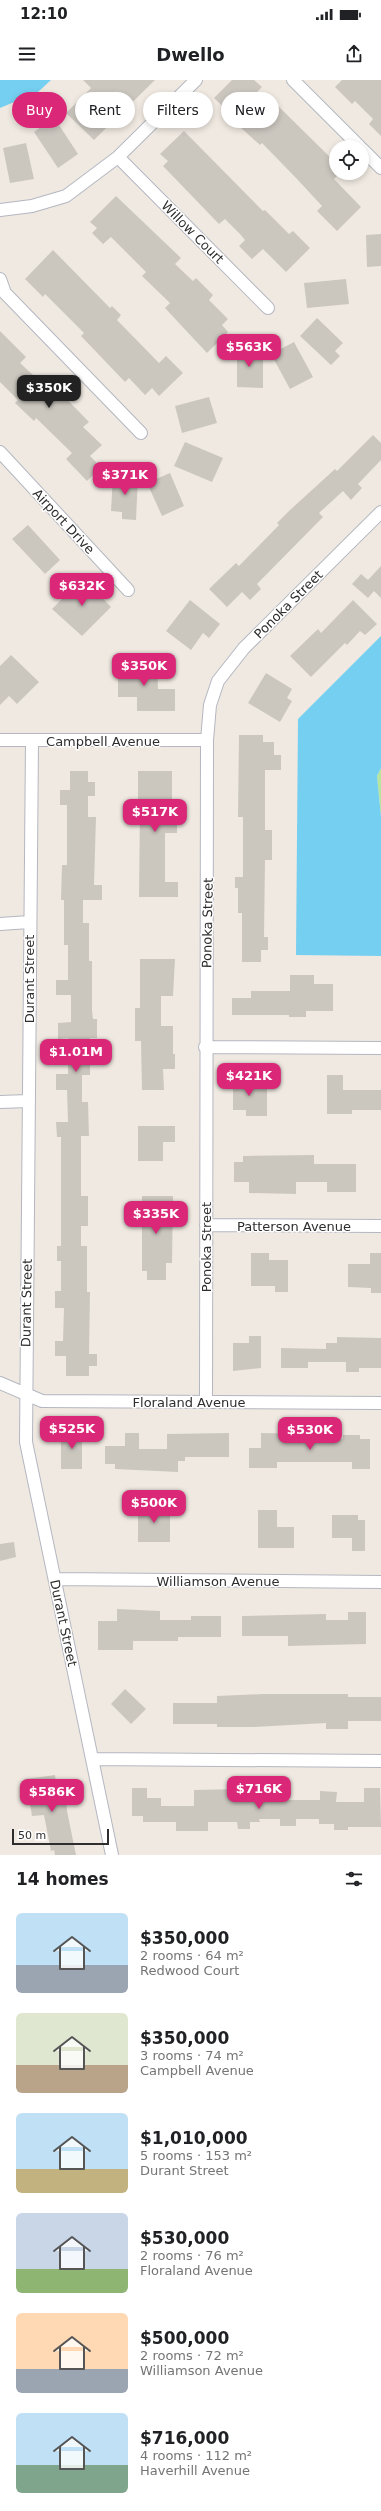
<!DOCTYPE html>
<html lang="en">
<head>
<meta charset="utf-8">
<style>
	:root { --surface:#fff; --page:#f6f6f6; --text:#202124; --muted:#757577; --accent:#db2777 }
	body { margin:0; font-family:"DejaVu Sans",sans-serif; background:var(--page); color:var(--text); height:100vh; display:flex; flex-direction:column; font-size:15px; white-space:nowrap }
	* { box-sizing:border-box; margin:0 }
	p { font-size:13px; color:var(--muted) }
	.icon { flex:none; width:22px; height:22px; fill:none; stroke:currentColor; stroke-width:2; stroke-linecap:round; stroke-linejoin:round }
	.map { position:relative; height:1775px; overflow:hidden }
	.details { display:flex; flex-direction:column; background:var(--surface); flex:1 }
	.details>* { flex:none }
	.guide { position:absolute; left:12px; top:12px; width:357px; height:36px; display:flex; gap:8px }
	.fabs { position:absolute; left:329px; top:60px; display:grid; gap:8px }
	.fabs a { display:grid; place-items:center; width:40px; height:40px; border-radius:50%; background:var(--surface); box-shadow:0 2px 6px #0003; font-size:20px }
	.scale { position:absolute; left:12px; bottom:10px; width:97px; box-sizing:border-box; padding-left:4px; border:2px solid #2e2e2e; border-top:0; font-size:11px; line-height:14px; white-space:nowrap; color:#2e2e2e; -webkit-text-stroke:3px #fff; paint-order:stroke }
	.price { position:absolute; translate:-50% -34px; padding:0 9px; border-radius:8px; background:var(--accent); color:#fff; font-size:13px; line-height:26px; filter:drop-shadow(0 1px 2px #0008) }
	.price::after { content:''; position:absolute; left:50%; top:24px; width:12px; height:9px; margin-left:-6px; background:inherit; clip-path:polygon(0 0,100% 0,50% 100%) }
	.price.current { background:#222; color:#fff }
	ul { padding:0; list-style:none }
	li { display:flex; align-items:center; gap:12px; height:100px; padding:0 16px }
	li span { display:grid; place-items:center; flex:none; width:112px; height:80px; border-radius:6px; color:#555 }
	li>.icon { margin-inline-start:auto }
	span .icon { width:48px; height:48px; fill:#fffc; stroke-width:1 }
	li b { font-size:17px }
	h2 { display:flex; justify-content:space-between; align-items:center; height:48px; padding:0 16px; font-size:17px }
	.pill { padding:0 14px; border-radius:18px; background:var(--surface); box-shadow:0 2px 6px #0003; font-size:14px; line-height:36px }
	.pill.current { background:var(--accent); color:#fff }
	.status { display:flex; justify-content:space-between; align-items:center; height:28px; padding:0 20px; background:var(--surface); direction:ltr }
	.status svg { height:11px; fill:currentColor }
	header { display:flex; justify-content:space-between; align-items:center; height:52px; padding:0 16px; background:var(--surface); font-size:18px; font-weight:600 }
	.map>svg:first-child { display:block }
</style>
</head>
<body>
<div class="status"><b>12:10</b><svg viewBox="0 0 49 12"><path d="M0 12V9h3v3zM5 12V6h3v6zM10 12V3h3v9zM15 12V0h3v12zM26 1h20v11H26zM47 4h2v5h-2z"/></svg></div>
<header><svg class="icon" aria-label="menu" viewBox="0 0 24 24"><path d="M4 6h16M4 12h16M4 18h16"/></svg>Dwello<svg class="icon" aria-label="share" viewBox="0 0 24 24"><path d="M12 15V3M7 8l5-5 5 5M5 13v7h14v-7"/></svg></header>
<div class="map">
<svg width="381" height="1775" viewBox="0 0 381 1775">
	<rect width="100%" height="100%" fill="#efe9e1"/>
	<path fill="#b6e59e" d="M381 688V737L377 696Z"/>
	<path fill="#75cff0" d="M0 0H51L38 12 0 28Z
		M381 556V688L377 696 381 737V876L296 875 298 639Z"/>
	<path fill="#cbc7bf" d="M83 0H155L94 60 66 33 91 8Z
		M232 0H254L262 7 256 13 272 26 275 23 335 82 330 87 338 95 334 99 361 127 337 151 317 131 322 126 297 99 262 63 260 65 240 47 242 45 214 18Z
		M342 0H381V56L369 44 373 39 355 21 352 24 335 7Z
		M48 42 52 47 57 42 78 74 58 88 34 52Z
		M184 51 263 131 265 130 289 154 293 151 310 168 286 192 263 169 252 179 239 166 245 160 240 154 225 139 219 144 163 86 168 81 160 74Z
		M26 63 34 99 10 103 3 68Z
		M116 116 181 178 175 184 193 201 196 198 213 215 209 220 228 239 222 245 228 252 207 273 165 228 170 223 142 196 146 192 111 157 103 164 92 153 97 148 90 142Z
		M381 154V186L367 187 366 155Z
		M53 170 110 228 112 226 121 235 117 240 159 283 166 276 183 293 159 316 152 308 145 315 129 298 125 302 81 256 84 253 45 214 43 217 25 199Z
		M346 199 349 224 307 228 304 203Z
		M317 238 343 263 335 271 340 276 331 285 300 256Z
		M0 251 26 277 20 283 46 307 51 303 89 342 83 347 102 365 90 376 101 387 87 401 66 379 72 373 36 338 34 341 15 323 18 320 0 302Z
		M294 262 313 297 290 309 271 274Z
		M237 266 253 267V275H263V308L237 307Z
		M209 317 217 343 182 353 175 326Z
		M373 355 381 363V380L358 404 362 408 351 420 343 411 319 433 323 437 257 504 261 509 250 520 242 512 227 527 209 509 236 483 239 486 279 445 277 443 289 431 335 389 337 391Z
		M185 362 223 378 212 402 174 386Z
		M170 393 184 426 162 436 147 403Z
		M113 395 138 396 136 440 122 439V432L111 431Z
		M28 445 60 480 45 494 12 459Z
		M381 486V518L374 511 368 518 352 504 361 494 368 500Z
		M83 498 111 527 82 556 52 529Z
		M190 520 220 544 209 558 203 553 191 570 166 551Z
		M353 520 377 544 365 555 360 551 347 565 345 563 311 597 290 576 318 549 321 553Z
		M11 575 39 602 17 624 9 616 0 625V586Z
		M118 582H157L158 609H175V631H137V617H118Z
		M266 593 292 609 287 618 292 621 280 642 248 623Z
		M239 655H263V662H274V675H281V690H265V750H272V780H265L264 857H268V870H261V882H242V833H238V808H235V797H243V737H238Z
		M70 691H88V702H95V716H88V737H96L94 805H102V820H83V843H89V881H92V930L93 939H97V958H90V995H82V1022H88L89 1056H81V1116H88V1146H81V1166H87V1212H90L89 1274H97V1286H89V1296H66V1276H55V1261H63L64 1228H55V1211H61V1181H57V1166H61V1057H57L56 1042H68L67 1010H56V994H68V958L58 959V943L71 942V915H56V900H68V865H64V820H61L62 785H67V725H60V710H70Z
		M138 691H172V738H177V753H165V802H178V817H139L140 727H138Z
		M140 879H175L173 916H161V946H173V974H175V989H163L164 1010H142L141 961H135V928H140Z
		M290 895H314V904H333V931H306V937H289V935H232V918H251V911H290Z
		M327 995H343V1010H381V1030H352V1034H327Z
		M233 997H252V1008H267V1036H246V1030H233Z
		M138 1046H175V1062H163V1081H138Z
		M314 1075V1084H356V1112H327V1102H296V1114L249 1113V1102H234V1082H243V1076Z
		M142 1116H173L172 1183H166V1200H147V1191H142V1143H136V1130H142Z
		M251 1173H269V1180H288V1212H275V1206H251Z
		M370 1173H381V1213H371V1208L348 1207V1184H370Z
		M249 1256H261V1288L233 1291V1263H249Z
		M337 1257 381 1258V1288H359V1292H346V1282H308V1288H281V1268L326 1269V1263H337Z
		M61 1351H82V1389H61Z
		M125 1353H139V1369H167V1354L229 1353V1377H185V1381H178V1392L115 1389V1384H105V1366H125Z
		M261 1353 311 1354V1359H343V1355H360V1359H370V1389H352V1382H277V1388H249V1368H261Z
		M138 1426H170V1462H138Z
		M258 1430H277V1447H294V1468H258Z
		M332 1435H358V1440H365V1471H352V1458H332Z
		M14 1462 16 1477 0 1481V1464Z
		M117 1529 160 1531V1540H191V1536H221V1557H178V1561H133V1570H98V1541H117Z
		M348 1532H366V1564L288 1566V1556H242V1536L326 1534V1540H348Z
		M125 1609 146 1629 131 1644 111 1624Z
		M264 1614H348V1617H381V1641H348V1649H326V1643L253 1647H217V1644H173V1623H217V1616Z
		M55 1695 57 1715 66 1714 67 1731 76 1775H55L54 1770 51 1771 44 1735 32 1736 26 1699Z
		M132 1708H147V1718H161V1726H194V1710L242 1709V1721L270 1720V1708H285V1720H320V1711L337 1712 336 1722H364V1708H380L381 1747H348V1750H334V1744H319V1739H296V1746H280V1739H259L260 1742H250V1749H238L237 1742H208V1751H176V1742H143V1736H132Z"/>
	<g fill="none" stroke-linecap="round" stroke-linejoin="round">
		<g stroke="#b4b7c1" stroke-width="14">
			<path id="minor" d="M293 0 360 67
				M362 69 381 88
				M118 77 268 228
				M0 130 32 126 66 116 118 77 196 0
				M0 199 5 213 141 353
				M0 372 128 510
				M0 660H207
				M32 661 26 1362 112 1775
				M0 844 29 842
				M205 967 381 968
				M0 1022 28 1021
				M206 1145 381 1146
				M0 1303 42 1321 381 1323
				M206 1322 207 660 210 625 218 601 244 568 381 432
				M55 1499 381 1502
				M93 1679 381 1681"/>
		</g>
		<use href="#minor" stroke="#fff" stroke-width="12"/>
	</g>
	<g text-anchor="middle" stroke-width="3" stroke-linejoin="round" paint-order="stroke">
		<g font-size="13" fill="#2e2e2e" stroke="#fff">
			<text transform="translate(193 152) rotate(45)" y="5">Willow Court</text>
			<text transform="translate(64 441) rotate(47)" y="5">Airport Drive</text>
			<text transform="translate(288 524) rotate(-45)" y="5">Ponoka Street</text>
			<text x="103" y="666">Campbell Avenue</text>
			<text transform="translate(207 843) rotate(-89)" y="5">Ponoka Street</text>
			<text transform="translate(29 899) rotate(-90)" y="5">Durant Street</text>
			<text x="294" y="1151">Patterson Avenue</text>
			<text transform="translate(206 1167) rotate(-90)" y="5">Ponoka Street</text>
			<text transform="translate(26 1223) rotate(-89)" y="5">Durant Street</text>
			<text x="189" y="1327">Floraland Avenue</text>
			<text x="218" y="1506">Williamson Avenue</text>
			<text transform="translate(64 1543) rotate(78)" y="5">Durant Street</text>
		</g>
	</g>
</svg>
<div class="fabs">
<a><svg class="icon" aria-label="locate" viewBox="0 0 24 24"><circle cx="12" cy="12" r="6"/><path d="M12 2v4M12 18v4M2 12h4M18 12h4"/></svg></a>
</div>
<div class="scale">50 m</div>
<b class="price" style="left:249px;top:288px">$563K</b>
<b class="price current" style="left:49px;top:329px">$350K</b>
<b class="price" style="left:125px;top:416px">$371K</b>
<b class="price" style="left:82px;top:527px">$632K</b>
<b class="price" style="left:144px;top:607px">$350K</b>
<b class="price" style="left:155px;top:753px">$517K</b>
<b class="price" style="left:76px;top:993px">$1.01M</b>
<b class="price" style="left:249px;top:1017px">$421K</b>
<b class="price" style="left:156px;top:1155px">$335K</b>
<b class="price" style="left:72px;top:1370px">$525K</b>
<b class="price" style="left:310px;top:1371px">$530K</b>
<b class="price" style="left:154px;top:1444px">$500K</b>
<b class="price" style="left:259px;top:1730px">$716K</b>
<b class="price" style="left:52px;top:1733px">$586K</b>
<div class="guide">
<a class="pill current">Buy</a>
<a class="pill">Rent</a>
<a class="pill">Filters</a>
<a class="pill">New</a>
</div>
</div>
<section class="details">
<h2>14 homes<svg class="icon" aria-label="filters" viewBox="0 0 24 24"><path d="M4 7h16M4 17h16"/><circle cx="9" cy="7" r="2"/><circle cx="15" cy="17" r="2"/></svg></h2>
<ul>
<li><span style="background:linear-gradient(#bfe0f5 65%,#9aa5b1 0)"><svg class="icon" aria-label="home" viewBox="0 0 24 24"><path d="M3 11l9-7 9 7M6 9v11h12V9"/></svg></span><div><b>$350,000</b><p>2 rooms · 64 m²</p><p>Redwood Court</p></div></li>
<li><span style="background:linear-gradient(#dfe7d0 65%,#b9a48a 0)"><svg class="icon" aria-label="home" viewBox="0 0 24 24"><path d="M3 11l9-7 9 7M6 9v11h12V9"/></svg></span><div><b>$350,000</b><p>3 rooms · 74 m²</p><p>Campbell Avenue</p></div></li>
<li><span style="background:linear-gradient(#bfe0f5 70%,#c2b280 0)"><svg class="icon" aria-label="home" viewBox="0 0 24 24"><path d="M3 11l9-7 9 7M6 9v11h12V9"/></svg></span><div><b>$1,010,000</b><p>5 rooms · 153 m²</p><p>Durant Street</p></div></li>
<li><span style="background:linear-gradient(#c9d6e8 70%,#8fb573 0)"><svg class="icon" aria-label="home" viewBox="0 0 24 24"><path d="M3 11l9-7 9 7M6 9v11h12V9"/></svg></span><div><b>$530,000</b><p>2 rooms · 76 m²</p><p>Floraland Avenue</p></div></li>
<li><span style="background:linear-gradient(#ffd9b3 70%,#9aa5b1 0)"><svg class="icon" aria-label="home" viewBox="0 0 24 24"><path d="M3 11l9-7 9 7M6 9v11h12V9"/></svg></span><div><b>$500,000</b><p>2 rooms · 72 m²</p><p>Williamson Avenue</p></div></li>
<li><span style="background:linear-gradient(#bfe0f5 65%,#7fa58c 0)"><svg class="icon" aria-label="home" viewBox="0 0 24 24"><path d="M3 11l9-7 9 7M6 9v11h12V9"/></svg></span><div><b>$716,000</b><p>4 rooms · 112 m²</p><p>Haverhill Avenue</p></div></li>
</ul>
</section>
</body>
</html>
